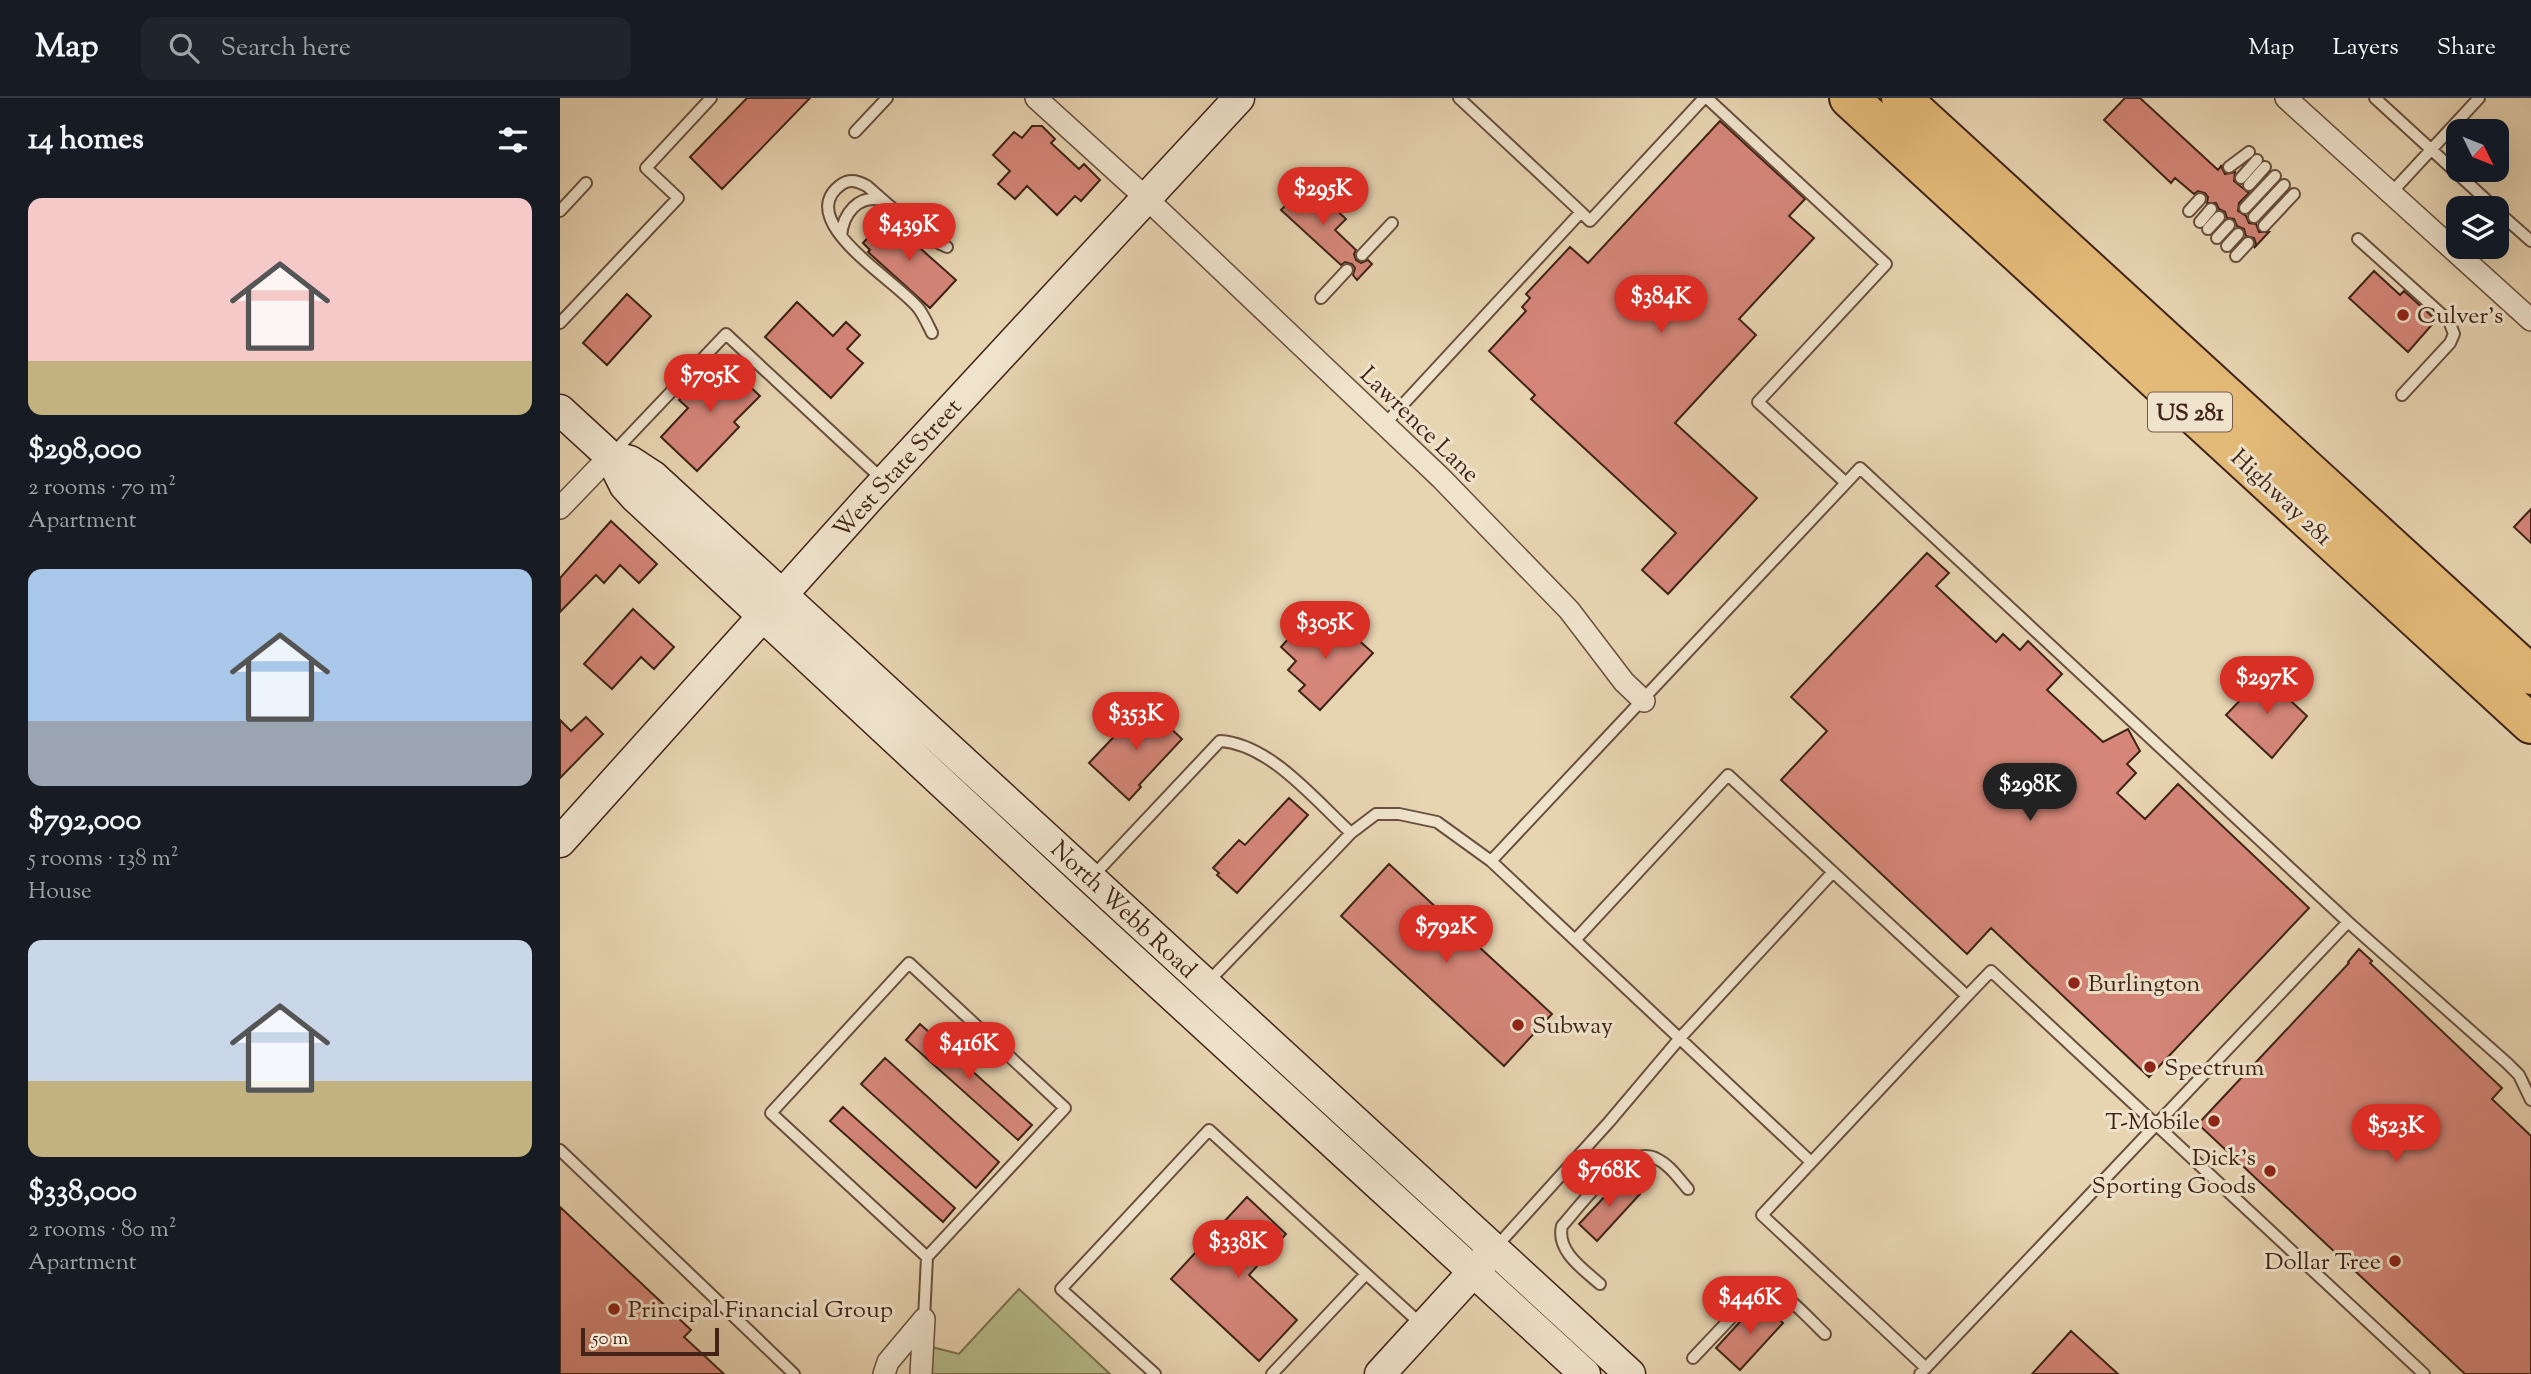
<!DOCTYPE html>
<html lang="en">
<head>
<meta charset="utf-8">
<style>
	:root { --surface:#171b24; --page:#20242c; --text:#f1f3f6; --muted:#9ea1a6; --line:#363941; --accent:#d93025 }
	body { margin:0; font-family:"Sorts Mill Goudy",serif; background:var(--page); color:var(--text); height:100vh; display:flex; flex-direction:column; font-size:26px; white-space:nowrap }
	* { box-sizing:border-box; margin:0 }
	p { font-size:23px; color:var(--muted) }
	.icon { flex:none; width:38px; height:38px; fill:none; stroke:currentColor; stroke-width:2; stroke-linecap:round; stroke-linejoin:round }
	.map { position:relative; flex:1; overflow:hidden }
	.panel { display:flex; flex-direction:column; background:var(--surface); width:560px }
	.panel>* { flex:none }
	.needle { width:46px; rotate:133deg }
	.buttons { position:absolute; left:1886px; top:21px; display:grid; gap:14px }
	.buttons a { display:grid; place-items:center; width:63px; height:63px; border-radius:14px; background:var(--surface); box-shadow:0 7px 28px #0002; font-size:35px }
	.scale { position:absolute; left:21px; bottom:18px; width:138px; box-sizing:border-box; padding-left:7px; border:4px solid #412417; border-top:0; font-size:19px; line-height:24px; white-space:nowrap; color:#412417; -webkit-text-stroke:5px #efe3cc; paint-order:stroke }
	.price { position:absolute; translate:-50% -60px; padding:0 16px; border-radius:24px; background:var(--accent); color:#fff; font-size:23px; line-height:46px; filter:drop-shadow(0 2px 4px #0008) }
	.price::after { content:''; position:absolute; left:50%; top:42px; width:21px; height:16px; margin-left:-10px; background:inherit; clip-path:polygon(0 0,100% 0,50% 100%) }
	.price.current { background:#222; color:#fff }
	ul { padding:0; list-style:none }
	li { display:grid; align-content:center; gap:14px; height:371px; padding:0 28px }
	li span { display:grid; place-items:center; height:217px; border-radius:14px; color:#555 }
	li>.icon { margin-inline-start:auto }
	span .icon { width:126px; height:126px; fill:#fffc; stroke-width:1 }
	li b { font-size:30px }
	h2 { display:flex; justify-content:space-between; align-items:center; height:84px; padding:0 28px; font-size:30px }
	header { display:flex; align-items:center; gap:42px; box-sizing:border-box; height:98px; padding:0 35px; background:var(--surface); border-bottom:2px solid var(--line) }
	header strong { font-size:33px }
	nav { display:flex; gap:38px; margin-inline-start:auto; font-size:24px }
	.search { width:490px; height:63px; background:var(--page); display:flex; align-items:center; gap:18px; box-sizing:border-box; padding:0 24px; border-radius:14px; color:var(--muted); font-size:26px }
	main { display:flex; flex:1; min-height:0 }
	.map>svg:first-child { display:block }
</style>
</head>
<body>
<header>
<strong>Map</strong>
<div class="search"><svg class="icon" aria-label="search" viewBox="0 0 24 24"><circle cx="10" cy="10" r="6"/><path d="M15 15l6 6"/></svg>Search here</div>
<nav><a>Map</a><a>Layers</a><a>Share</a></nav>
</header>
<main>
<section class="panel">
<h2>14 homes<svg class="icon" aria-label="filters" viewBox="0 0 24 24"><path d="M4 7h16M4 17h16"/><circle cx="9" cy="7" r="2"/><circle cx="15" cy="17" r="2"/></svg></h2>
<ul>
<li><span style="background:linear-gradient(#f6c9c9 75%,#c2b280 0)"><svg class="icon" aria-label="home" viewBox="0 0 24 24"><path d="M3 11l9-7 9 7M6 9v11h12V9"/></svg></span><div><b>$298,000</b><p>2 rooms · 70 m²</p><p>Apartment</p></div></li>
<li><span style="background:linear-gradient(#a9c7e8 70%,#9aa5b1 0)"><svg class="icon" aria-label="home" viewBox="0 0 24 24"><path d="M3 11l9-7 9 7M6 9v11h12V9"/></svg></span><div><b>$792,000</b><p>5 rooms · 138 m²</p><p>House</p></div></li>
<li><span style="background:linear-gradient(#c9d6e8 65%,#c2b280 0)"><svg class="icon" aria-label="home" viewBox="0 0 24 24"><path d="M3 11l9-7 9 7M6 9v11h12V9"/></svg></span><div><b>$338,000</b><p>2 rooms · 80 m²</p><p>Apartment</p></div></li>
</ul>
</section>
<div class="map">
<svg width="1971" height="1276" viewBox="0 0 1971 1276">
	<rect width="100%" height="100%" fill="#e7d4b1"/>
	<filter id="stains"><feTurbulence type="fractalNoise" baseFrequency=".00286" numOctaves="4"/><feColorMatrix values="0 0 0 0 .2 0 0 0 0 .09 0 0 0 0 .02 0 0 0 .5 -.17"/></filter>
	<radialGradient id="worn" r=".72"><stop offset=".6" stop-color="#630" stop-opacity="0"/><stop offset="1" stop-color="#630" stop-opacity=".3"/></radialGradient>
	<path fill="#b6bd8b" stroke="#7c7051" stroke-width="2" d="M459 1191 550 1276H368L372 1249 399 1256Z"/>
	<path fill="#d58679" stroke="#412417" stroke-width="2" d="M187 0H250L162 91 130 59Z
		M1565 0H1580L1658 72 1661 68 1665 76 1675 74 1674 83 1689 95 1679 105 1678 113 1686 118 1689 125 1696 126 1699 134H1709L1694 150 1696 146 1694 140 1686 138 1684 131 1677 128 1674 121 1667 120 1665 114 1659 111 1656 105H1647L1648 99 1645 95 1638 93 1634 96 1615 80 1611 85 1544 22Z
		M1160 23 1245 101 1229 118 1254 140 1179 221 1196 237 1115 325 1197 400 1108 496 1082 472 1116 435 971 301 975 297 929 253 966 213 962 209 970 200 966 196 1010 149 1028 165Z
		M472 28H482L495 41 491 45 519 71 524 66 540 82 521 103 515 98 497 117 467 88 455 101 438 86 450 73 433 57 454 34 462 40Z
		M747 85 786 121 775 132 796 152 794 156 796 162 801 165 808 162 812 166 797 182 793 177 795 170 792 166 785 164 781 167 721 112Z
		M326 120 396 182 370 210 308 154 310 152 303 145Z
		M1814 173 1840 197 1844 193 1876 222 1848 254 1789 200Z
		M67 196 91 218 47 267 23 245Z
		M237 204 273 238 286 224 300 237 287 251 303 265 271 300 205 239Z
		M159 259 200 298 174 324 179 329 137 373 101 339 128 310 119 302Z
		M1971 411V445L1954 429Z
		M51 423 97 466 79 485 60 467 44 485 36 477 0 514V480Z
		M1367 455 1389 475 1376 488 1436 544 1443 536 1460 552 1468 543 1502 576 1487 592 1543 644 1568 631 1580 653 1567 666 1576 675 1557 695 1585 721 1618 686 1749 810 1589 979 1431 830 1407 856 1221 682 1267 633 1231 599Z
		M73 511 114 549 94 571 81 559 52 591 24 566Z
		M775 521 813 555 760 612 739 593 745 587 728 572 736 563 721 549 739 529 755 543Z
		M1706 575 1718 585 1715 588 1747 618 1712 660 1666 617Z
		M585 606 622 641 579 687 581 689 569 702 529 665Z
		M26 619 43 636 0 680V622L11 633Z
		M729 700 748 717 677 795 657 777 659 775 653 770 679 742 685 747Z
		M829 766 992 916 944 968 781 818Z
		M1799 851 1812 863 1810 865 1942 990 1932 1001 1971 1038V1276H1905L1638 1026 1789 865 1788 864Z
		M360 926 472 1027 458 1042 346 942Z
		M325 960 439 1064 416 1090 301 986Z
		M283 1009 395 1110 383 1124 270 1023Z
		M1062 1080 1080 1096 1037 1143 1019 1126Z
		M687 1099 726 1136 689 1177 737 1222 699 1263 611 1181Z
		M0 1109 131 1232 124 1239 164 1276H0Z
		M1199 1203 1223 1225 1180 1272 1156 1250Z
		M1511 1233 1558 1276H1472Z"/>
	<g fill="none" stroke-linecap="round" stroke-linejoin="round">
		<g stroke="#6a503e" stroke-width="14">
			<path id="lane" d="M1815 0 1935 110
				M295 34 327 0
				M1669 69 1689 54
				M1681 80 1697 62
				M1689 87 1705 69
				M1831 95 1919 0
				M1685 110 1715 78
				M0 113 26 85
				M1629 113 1640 101
				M1937 113 1971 143
				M1021 114 1030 123 1144 0
				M1694 119 1724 87
				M1640 124 1651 111
				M1704 128 1734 96
				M1648 131 1659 119
				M281 138C283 116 298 96 322 102
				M1657 140 1669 127
				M1798 141 1889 223 1894 236 1890 245 1842 297
				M1667 148 1678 136
				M802 157 832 125
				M1676 158 1688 145
				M761 200 787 172
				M0 225 118 100 86 70 151 0
				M372 235C368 227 364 218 359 211 339 184 230 122 282 86 291 80 299 84 307 88L365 139 387 149
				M824 327 1021 114 899 0
				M52 356 166 236 322 381
				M1286 385 1300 370 1788 824 1947 965 1959 977 1971 1002
				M931 763 1286 385 1198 304 1326 166 1147 0
				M532 779 660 643C710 646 755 702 791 735
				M1016 841 1168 677 1407 898 1431 873 1864 1276
				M349 865 505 1010 367 1159 211 1015Z
				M648 884 771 756 791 735 816 716H839L877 724 931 763 1251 1064
				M0 1052 234 1276
				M936 1149 1049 1024 1120 940 1273 774
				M1040 1186C1023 1171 996 1153 1002 1128 1021 1107 1065 1044 1097 1061 1110 1067 1119 1081 1128 1091
				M364 1221 367 1159
				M1133 1260 1187 1203C1193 1198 1199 1191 1207 1191 1223 1190 1253 1225 1265 1236
				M1366 1270 1202 1117 1407 898
				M595 1276 501 1191 649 1032 862 1227
				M712 1276 806 1176
				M1360 1276 1788 824"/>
		</g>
		<g stroke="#6a503e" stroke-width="24">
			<path id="street" d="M476 0 586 100 881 380 1009 512 1064 584 1084 603
				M1726 0 1971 222
				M0 410 50 358
				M324 1276 328 1264 364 1221
				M361 1276 364 1221"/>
		</g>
		<g stroke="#412417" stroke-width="33">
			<path id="secondary" d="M0 312 50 358 65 388 75 399 509 803 1025 1276
				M50 358 70 363 93 378 1070 1276
				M0 744 309 400 679 0
				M820 1276 926 1160"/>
		</g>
		<g stroke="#412417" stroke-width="42">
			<path id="highway" d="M1289 0 1971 626
				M1341 0 1971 577"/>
		</g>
		<use href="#lane" stroke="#efe3cc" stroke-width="10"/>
		<use href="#street" stroke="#efe3cc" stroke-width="21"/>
		<use href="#secondary" stroke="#efe3cc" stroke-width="30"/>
		<use href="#highway" stroke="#e4ba78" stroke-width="38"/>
	</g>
	<g fill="#8f2418" stroke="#efe3cc" stroke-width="2.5">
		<circle cx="1843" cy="217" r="7"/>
		<circle cx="1514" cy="885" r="7"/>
		<circle cx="958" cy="927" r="7"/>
		<circle cx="1590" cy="969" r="7"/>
		<circle cx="1654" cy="1023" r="7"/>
		<circle cx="1710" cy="1073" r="7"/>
		<circle cx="1835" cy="1163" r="7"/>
		<circle cx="54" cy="1211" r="7"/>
	</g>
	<g text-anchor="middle" stroke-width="6" stroke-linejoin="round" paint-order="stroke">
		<rect fill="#efe3cc" stroke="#755d4d" stroke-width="2" x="1588" y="294.5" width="84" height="39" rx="5"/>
		<g font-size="23" font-weight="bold" fill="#412417">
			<text x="1630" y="322">US 281</text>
		</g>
		<g font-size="24" fill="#412417" stroke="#efe3cc" text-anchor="start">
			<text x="1857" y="225">Culver's</text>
			<text x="1528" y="893">Burlington</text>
			<text x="972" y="935">Subway</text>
			<text x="1604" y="977">Spectrum</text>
			<text x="1640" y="1031" text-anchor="end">T-Mobile</text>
			<text x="1696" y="1067" text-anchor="end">Dick's<tspan x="1696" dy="28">Sporting Goods</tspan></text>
			<text x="1821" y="1171" text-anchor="end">Dollar Tree</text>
			<text x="68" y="1219">Principal Financial Group</text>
		</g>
		<g font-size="24" fill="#412417" stroke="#efe3cc">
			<text transform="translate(860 326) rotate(44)" y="8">Lawrence Lane</text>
			<text transform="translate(337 370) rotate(-48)" y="8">West State Street</text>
			<text transform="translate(1722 399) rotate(43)" y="8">Highway 281</text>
			<text transform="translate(564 811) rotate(43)" y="8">North Webb Road</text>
		</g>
	</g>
	<rect width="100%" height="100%" filter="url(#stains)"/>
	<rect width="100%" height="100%" fill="url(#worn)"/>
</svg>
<div class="buttons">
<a><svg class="needle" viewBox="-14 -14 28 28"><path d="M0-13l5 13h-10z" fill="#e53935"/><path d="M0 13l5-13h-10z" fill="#9ea1a6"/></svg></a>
<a><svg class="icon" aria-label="layers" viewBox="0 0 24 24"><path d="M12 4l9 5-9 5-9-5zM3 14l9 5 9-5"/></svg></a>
</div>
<div class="scale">50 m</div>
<b class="price" style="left:763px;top:129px">$295K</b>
<b class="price" style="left:349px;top:165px">$439K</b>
<b class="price" style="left:1101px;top:237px">$384K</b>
<b class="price" style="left:150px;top:316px">$705K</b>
<b class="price" style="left:765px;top:563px">$305K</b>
<b class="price" style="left:1707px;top:618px">$297K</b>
<b class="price" style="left:576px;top:654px">$353K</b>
<b class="price current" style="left:1470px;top:725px">$298K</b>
<b class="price" style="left:886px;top:867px">$792K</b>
<b class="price" style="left:409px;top:984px">$416K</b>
<b class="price" style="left:1836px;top:1066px">$523K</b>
<b class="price" style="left:1049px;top:1111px">$768K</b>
<b class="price" style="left:678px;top:1182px">$338K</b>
<b class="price" style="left:1190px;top:1238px">$446K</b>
</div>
</main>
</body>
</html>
